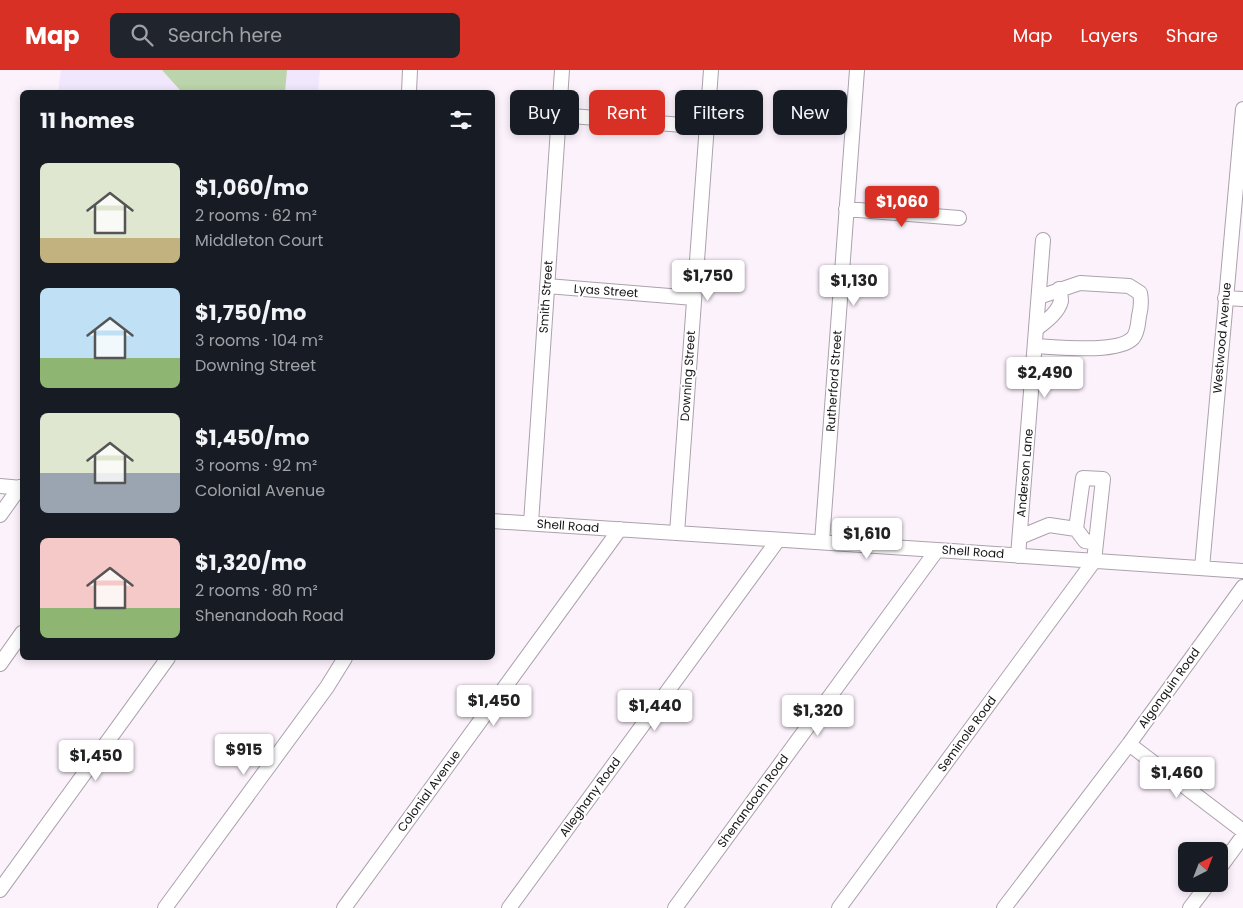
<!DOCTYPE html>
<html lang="en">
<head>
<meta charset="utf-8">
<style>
	:root { --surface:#171b24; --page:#20242c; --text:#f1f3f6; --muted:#9ea1a6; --accent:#d93025 }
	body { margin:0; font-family:Poppins,sans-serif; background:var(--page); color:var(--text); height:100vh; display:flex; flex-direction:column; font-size:19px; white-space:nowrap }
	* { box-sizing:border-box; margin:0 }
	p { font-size:16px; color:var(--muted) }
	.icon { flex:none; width:28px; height:28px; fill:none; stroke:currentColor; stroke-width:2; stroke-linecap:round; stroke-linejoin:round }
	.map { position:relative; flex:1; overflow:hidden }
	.details { position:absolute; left:20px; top:20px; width:475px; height:570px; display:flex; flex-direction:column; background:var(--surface); border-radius:8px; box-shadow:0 2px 8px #0003 }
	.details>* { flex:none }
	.hud { position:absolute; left:510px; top:20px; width:475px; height:45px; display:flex; gap:10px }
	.needle { width:32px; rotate:42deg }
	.fabs { position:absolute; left:1178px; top:772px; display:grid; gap:10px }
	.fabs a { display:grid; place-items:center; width:50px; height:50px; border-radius:8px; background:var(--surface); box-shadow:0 2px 8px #0003; font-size:25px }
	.price { position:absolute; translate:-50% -42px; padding:0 11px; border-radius:5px; background:#fff; color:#222; font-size:16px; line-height:32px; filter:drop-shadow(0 1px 2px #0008) }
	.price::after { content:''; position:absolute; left:50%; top:30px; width:15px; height:11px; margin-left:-8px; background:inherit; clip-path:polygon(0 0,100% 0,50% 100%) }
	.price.active { background:var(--accent); color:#fff }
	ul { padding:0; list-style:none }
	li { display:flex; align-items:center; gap:15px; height:125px; padding:0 20px }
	li span { display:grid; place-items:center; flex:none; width:140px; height:100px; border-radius:8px; color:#555 }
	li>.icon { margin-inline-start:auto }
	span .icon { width:60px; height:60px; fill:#fffc; stroke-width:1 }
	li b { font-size:21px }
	h2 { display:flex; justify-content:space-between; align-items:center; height:60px; padding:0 20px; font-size:21px }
	.pill { padding:0 18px; border-radius:8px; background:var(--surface); box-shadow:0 2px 8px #0003; font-size:18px; line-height:45px }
	.pill.active { background:var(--accent); color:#fff }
	header { display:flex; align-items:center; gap:30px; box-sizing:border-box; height:70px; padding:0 25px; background:var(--accent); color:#fff }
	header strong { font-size:24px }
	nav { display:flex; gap:28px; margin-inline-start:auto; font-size:18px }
	.search { width:350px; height:45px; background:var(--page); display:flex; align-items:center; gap:12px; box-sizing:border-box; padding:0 18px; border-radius:8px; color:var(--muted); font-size:19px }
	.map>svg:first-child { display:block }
</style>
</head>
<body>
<header>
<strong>Map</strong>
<div class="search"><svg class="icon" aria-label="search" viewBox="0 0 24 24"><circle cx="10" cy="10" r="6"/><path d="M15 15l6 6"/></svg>Search here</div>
<nav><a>Map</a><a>Layers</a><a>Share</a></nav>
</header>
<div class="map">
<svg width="1243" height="838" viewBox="0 0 1243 838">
	<rect width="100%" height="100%" fill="#fcf2fc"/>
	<path fill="#f1e7fc" d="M61 0H320L318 22H58Z"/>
	<path fill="#bcd4ab" d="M162 0H287L285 22H183L179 19Z"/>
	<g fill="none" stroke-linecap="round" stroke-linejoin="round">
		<g stroke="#aba2ab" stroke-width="16">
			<path id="minor" d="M409 22 410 0
				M559 45 707 57
				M846 139 959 148
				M547 216 694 228
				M1225 228 1243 229
				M1036 259C1045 252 1058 243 1061 231 1061 228 1060 223 1059 219
				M1035 276C1057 277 1118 284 1133 268 1138 262 1138 253 1139 246 1141 238 1142 232 1140 223L1129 216 1080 213 1039 227
				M0 416 22 418
				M0 445 20 417
				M492 451 937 480 1243 501
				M531 453 562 0
				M677 463 711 0
				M1020 467 1049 455 1076 459
				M822 472 857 0
				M1018 486 1043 170
				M1202 498 1243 39
				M0 594 22 563
				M1129 674 1243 761
				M1219 799 1243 766
				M0 820 168 588
				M165 838 327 617 345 588
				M344 838 620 459
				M509 838 778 470
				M675 838 937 480
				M839 838 1094 491 1103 409 1083 408 1076 459 1085 471 1096 473
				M1004 838 1129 674 1243 517
				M1190 838 1208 814"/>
		</g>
		<use href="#minor" stroke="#fff" stroke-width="14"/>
	</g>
	<g text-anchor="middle" stroke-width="4" stroke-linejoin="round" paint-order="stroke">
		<g font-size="12" fill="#171417" stroke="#fff">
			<text transform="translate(606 221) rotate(4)" y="4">Lyas Street</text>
			<text transform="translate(546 227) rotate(-86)" y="4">Smith Street</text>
			<text transform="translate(1222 268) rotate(-85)" y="4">Westwood Avenue</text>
			<text transform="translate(688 306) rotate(-86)" y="4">Downing Street</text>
			<text transform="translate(834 311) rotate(-86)" y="4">Rutherford Street</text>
			<text transform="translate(1025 403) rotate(-85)" y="4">Anderson Lane</text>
			<text transform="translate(568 456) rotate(4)" y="4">Shell Road</text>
			<text transform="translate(973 482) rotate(4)" y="4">Shell Road</text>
			<text transform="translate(1169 618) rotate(-54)" y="4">Algonquin Road</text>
			<text transform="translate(967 664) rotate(-54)" y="4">Seminole Road</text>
			<text transform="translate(429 721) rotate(-54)" y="4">Colonial Avenue</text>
			<text transform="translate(590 727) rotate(-54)" y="4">Alleghany Road</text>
			<text transform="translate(753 731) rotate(-54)" y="4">Shenandoah Road</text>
		</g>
	</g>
</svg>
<div class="fabs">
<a><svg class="needle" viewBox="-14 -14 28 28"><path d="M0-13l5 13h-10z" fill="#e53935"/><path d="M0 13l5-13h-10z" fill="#9ea1a6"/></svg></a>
</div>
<b class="price active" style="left:902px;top:158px">$1,060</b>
<b class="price" style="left:708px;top:232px">$1,750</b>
<b class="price" style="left:854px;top:237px">$1,130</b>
<b class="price" style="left:1045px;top:329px">$2,490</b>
<b class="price" style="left:867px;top:490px">$1,610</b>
<b class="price" style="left:494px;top:657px">$1,450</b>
<b class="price" style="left:655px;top:662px">$1,440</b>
<b class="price" style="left:818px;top:667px">$1,320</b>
<b class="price" style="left:244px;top:706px">$915</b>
<b class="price" style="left:96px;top:712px">$1,450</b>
<b class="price" style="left:1177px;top:729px">$1,460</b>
<div class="hud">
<a class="pill">Buy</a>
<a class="pill active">Rent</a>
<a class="pill">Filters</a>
<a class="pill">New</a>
</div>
<section class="details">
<h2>11 homes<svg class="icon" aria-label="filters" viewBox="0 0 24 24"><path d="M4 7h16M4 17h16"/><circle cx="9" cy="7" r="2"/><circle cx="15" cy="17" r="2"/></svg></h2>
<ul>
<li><span style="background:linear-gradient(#dfe7d0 75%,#c2b280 0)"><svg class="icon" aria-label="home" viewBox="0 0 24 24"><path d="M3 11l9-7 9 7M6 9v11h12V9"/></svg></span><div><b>$1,060/mo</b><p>2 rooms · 62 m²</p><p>Middleton Court</p></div></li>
<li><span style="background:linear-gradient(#bfe0f5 70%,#8fb573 0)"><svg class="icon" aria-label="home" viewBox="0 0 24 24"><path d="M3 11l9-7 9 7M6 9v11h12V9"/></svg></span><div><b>$1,750/mo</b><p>3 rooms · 104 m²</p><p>Downing Street</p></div></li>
<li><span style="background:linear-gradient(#dfe7d0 60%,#9aa5b1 0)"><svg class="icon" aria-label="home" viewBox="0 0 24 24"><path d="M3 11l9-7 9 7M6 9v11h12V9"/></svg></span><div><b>$1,450/mo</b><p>3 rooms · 92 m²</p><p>Colonial Avenue</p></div></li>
<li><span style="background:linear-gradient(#f6c9c9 70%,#8fb573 0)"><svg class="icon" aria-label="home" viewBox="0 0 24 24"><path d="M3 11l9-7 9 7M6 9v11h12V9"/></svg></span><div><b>$1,320/mo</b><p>2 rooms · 80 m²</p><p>Shenandoah Road</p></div></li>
</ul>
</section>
</div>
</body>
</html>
